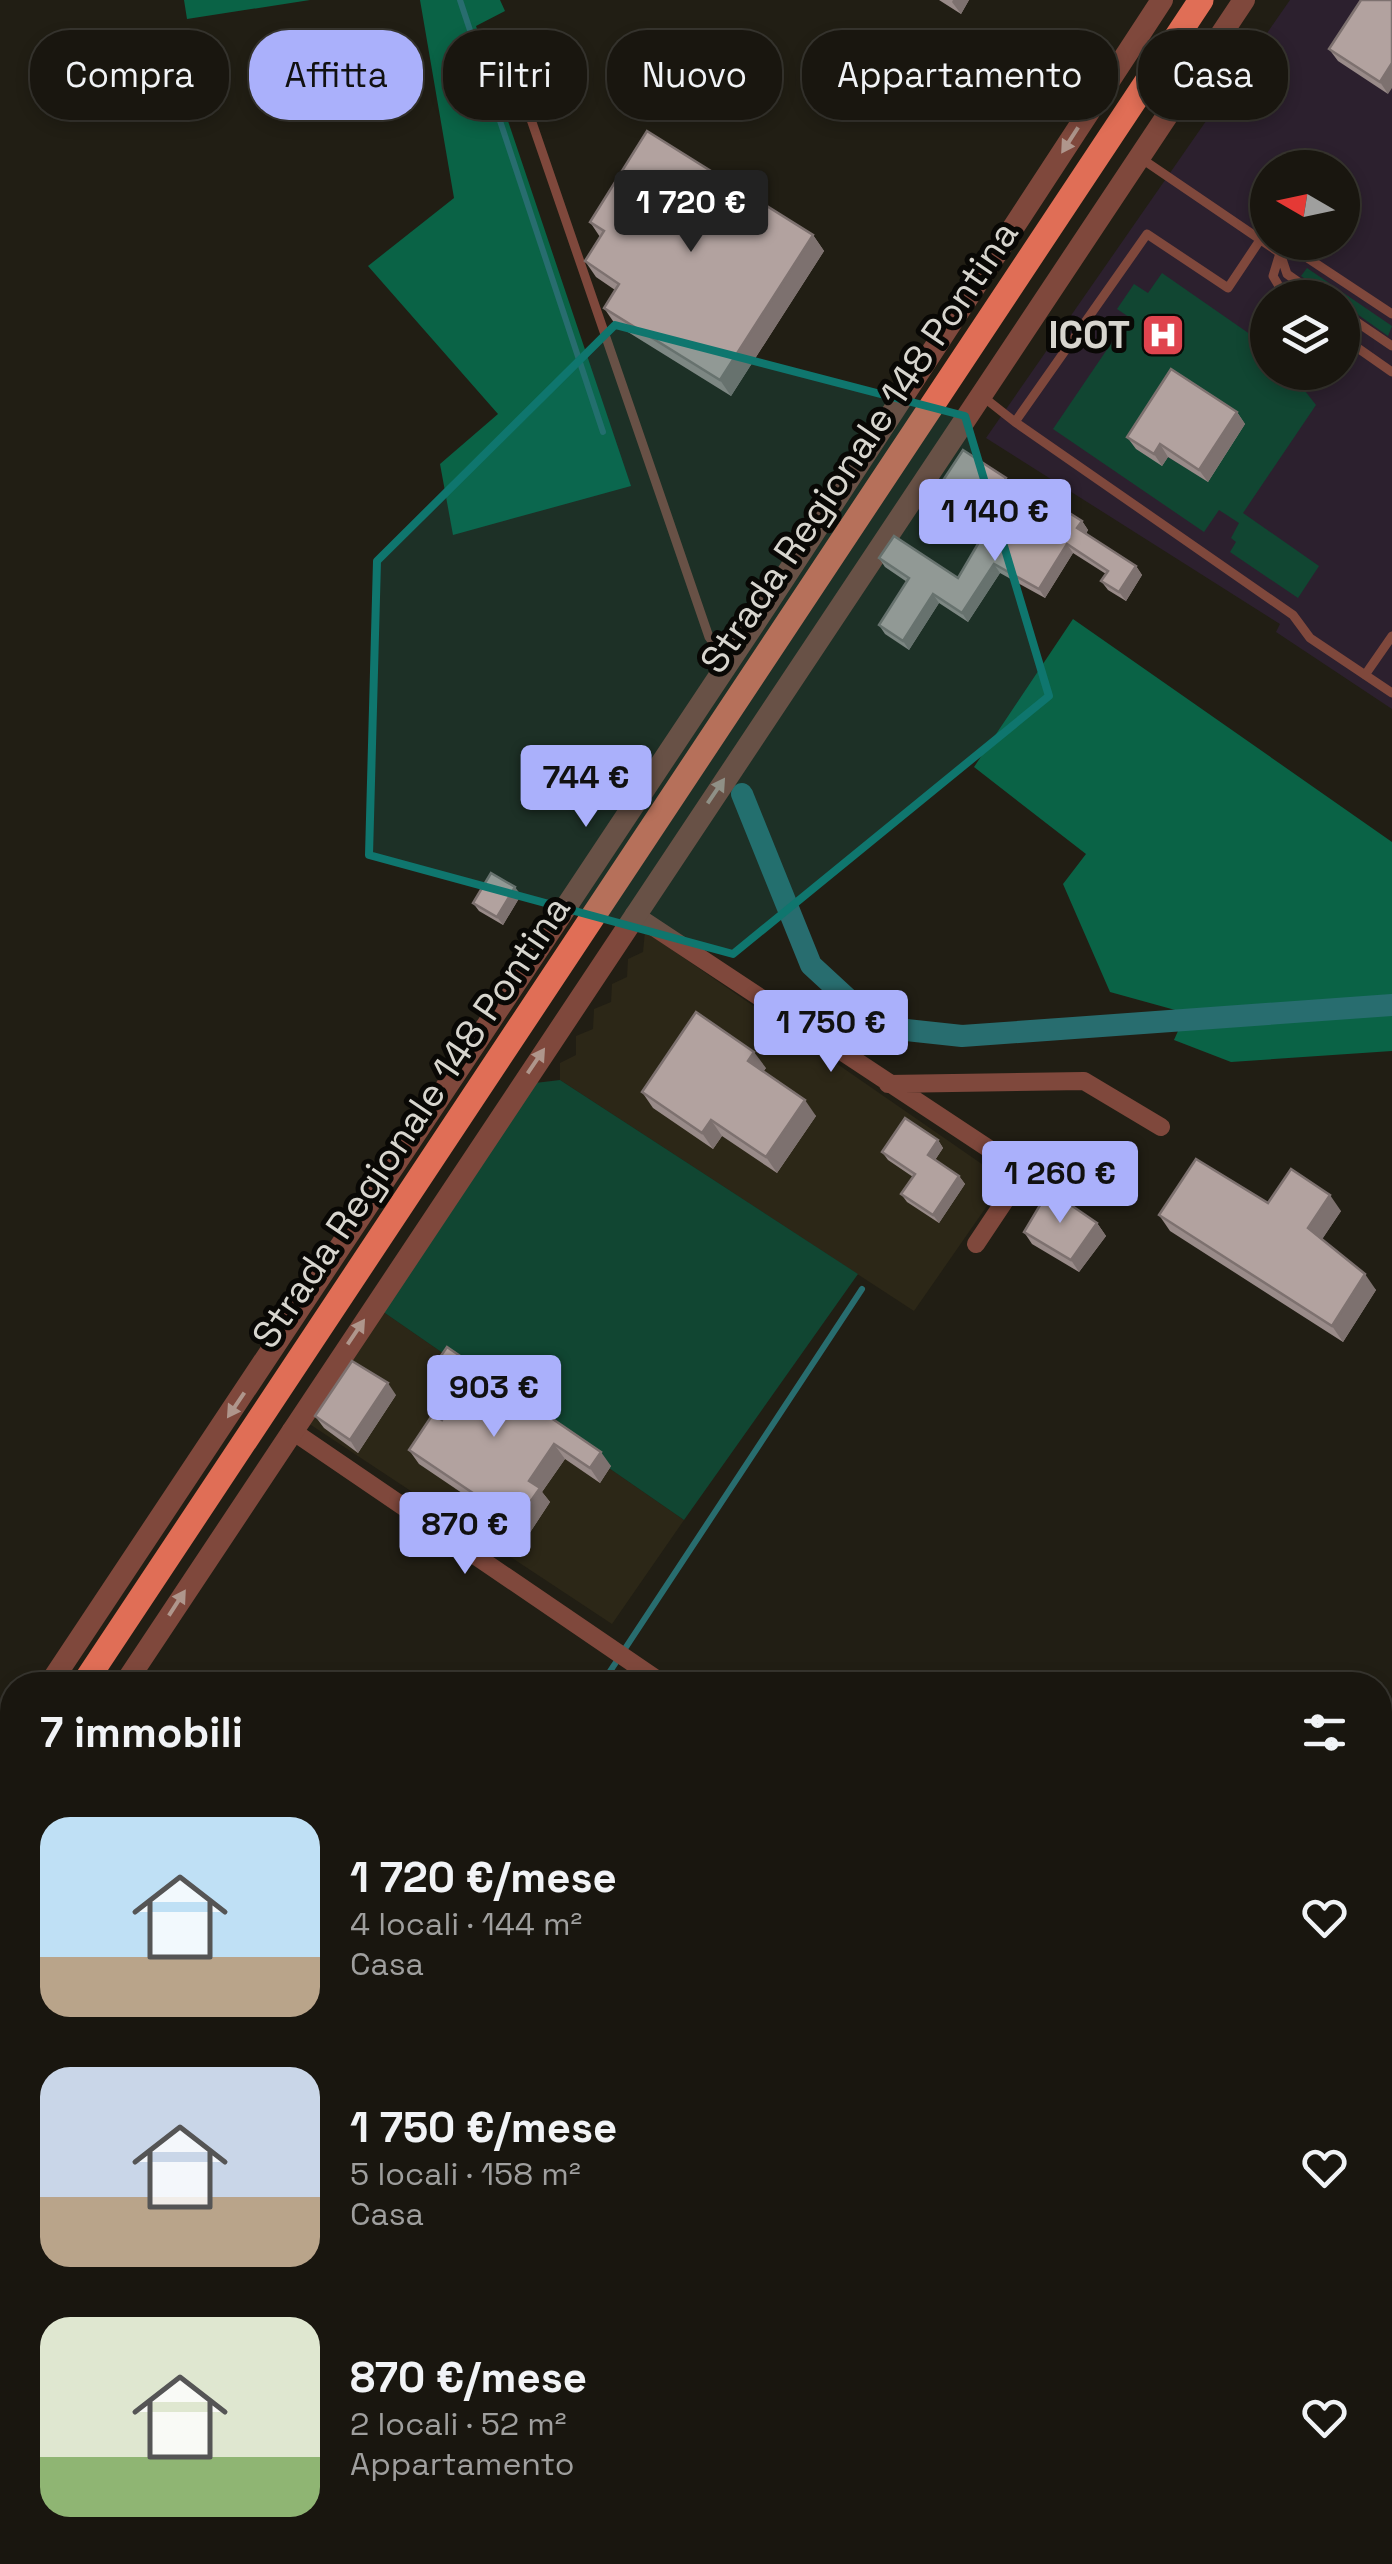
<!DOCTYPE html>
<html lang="it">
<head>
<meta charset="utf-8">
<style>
	:root { --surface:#19160f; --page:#221f18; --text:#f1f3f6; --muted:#9f9f9e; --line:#37352f; --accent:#aab0fb }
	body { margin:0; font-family:"Space Grotesk",sans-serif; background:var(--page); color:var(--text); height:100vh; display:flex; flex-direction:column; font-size:38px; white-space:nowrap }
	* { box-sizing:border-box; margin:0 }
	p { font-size:32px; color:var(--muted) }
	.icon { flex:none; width:55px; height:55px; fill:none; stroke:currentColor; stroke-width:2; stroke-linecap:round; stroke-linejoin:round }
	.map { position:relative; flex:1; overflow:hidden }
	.drawer { position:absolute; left:0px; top:1672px; width:1392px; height:892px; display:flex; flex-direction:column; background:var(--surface); border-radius:40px 40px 0 0; box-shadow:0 5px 15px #0003,0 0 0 2px var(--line) }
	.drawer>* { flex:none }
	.guide { position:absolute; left:30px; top:30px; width:1332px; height:90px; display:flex; gap:20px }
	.needle { width:65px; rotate:279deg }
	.controls { position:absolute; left:1250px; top:150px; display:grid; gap:20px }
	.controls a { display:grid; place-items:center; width:110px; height:110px; border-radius:50%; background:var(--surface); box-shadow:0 5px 15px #0003,0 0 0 2px var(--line); font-size:50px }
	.price { position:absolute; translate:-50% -85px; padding:0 22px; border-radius:10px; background:var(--accent); color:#111; font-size:32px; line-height:65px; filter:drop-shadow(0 2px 5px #0008) }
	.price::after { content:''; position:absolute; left:50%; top:60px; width:30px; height:22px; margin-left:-15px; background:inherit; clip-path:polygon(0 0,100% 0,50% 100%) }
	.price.current { background:#222; color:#fff }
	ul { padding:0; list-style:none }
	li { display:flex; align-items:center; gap:30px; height:250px; padding:0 40px }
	li span { display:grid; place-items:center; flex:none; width:280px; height:200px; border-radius:30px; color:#555 }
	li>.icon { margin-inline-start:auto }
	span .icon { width:120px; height:120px; fill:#fffc; stroke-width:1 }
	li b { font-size:42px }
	h2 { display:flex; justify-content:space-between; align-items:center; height:120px; padding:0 40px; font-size:42px }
	.chip { padding:0 35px; border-radius:40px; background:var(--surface); box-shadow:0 5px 15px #0003,0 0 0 2px var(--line); font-size:35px; line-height:90px }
	.chip.current { background:var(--accent); color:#111 }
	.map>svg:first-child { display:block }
</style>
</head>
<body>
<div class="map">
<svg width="1392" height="2564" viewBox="0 0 1392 2564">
	<rect width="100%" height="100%" fill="#211e14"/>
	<path fill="#2c2717" d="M645 931 1005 1180 914 1311 560 1080V1063L576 1055V1036L593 1029 594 1009 611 1002 612 984 627 977 628 959 643 952Z
		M382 1311 684 1520 612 1624 308 1423Z"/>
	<path fill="#2c202e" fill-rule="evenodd" d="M1290 0H1392V709L1276 632 1280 624 986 438ZM1268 168H1342V242H1268ZM1268 298H1342V372H1268Z"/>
	<path fill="#114632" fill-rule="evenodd" d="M1307 268 1392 326 1388 336 1343 304 1342 298 1332 297 1301 276Z
		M1162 273 1267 346 1268 372 1291 373 1316 405 1243 513 1319 566 1298 598 1230 552 1236 542 1231 538 1239 523 1219 510 1204 532 1053 429 1129 317 1117 309 1134 284 1148 293ZM1179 382 1208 481 1168 457Z
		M560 1080 858 1274 684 1520 382 1311 535 1083Z"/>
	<path fill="#0a6346" d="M184 0H310L187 19Z
		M420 0H500L505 11 476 26 631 486 453 535 440 464 498 414 368 266 454 198Z
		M1073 619 1392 842V1051L1231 1062 1174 1040 1186 1013 1110 992 1063 884 1086 854 974 767Z"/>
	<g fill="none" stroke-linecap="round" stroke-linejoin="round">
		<path stroke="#286d6f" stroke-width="6" d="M460 0 603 432
			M601 1685 862 1289
			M1380 2005 1392 1987
			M1013 2564 1021 2552"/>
		<path stroke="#286d6f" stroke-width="22" d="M742 794 811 965 850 1001 897 1029 962 1036 1392 1005"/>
		<path stroke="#7f483c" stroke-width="9" d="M513 67 709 637 727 661
			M1142 159 1280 253H1300L1392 314
			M1260 240 1228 288 1147 234 1015 422 1293 615 1310 638 1392 693
			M1280 253 1287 274 1321 298
			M1280 253 1273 276 1286 298
			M1342 312 1392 346
			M1342 337 1392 372
			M982 396 1015 422
			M1365 675 1392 636"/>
		<path stroke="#7f483c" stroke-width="18" d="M634 914 1024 1172 976 1244
			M888 1084 1084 1081 1161 1127
			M291 1430 665 1685
			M0 2024 12 2032
			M1380 2362 1392 2370
			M806 2552 824 2564"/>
		<path stroke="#7f483c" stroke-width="22" d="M49 1685 768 603 1162 0
			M124 1685 1244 0
			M0 1758 12 1740
			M0 1877 12 1857"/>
		<path stroke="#e06e56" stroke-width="25" d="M83 1685 1201 0
			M0 1810 12 1791"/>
	</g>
	<path fill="#998b89" d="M939 0H969L961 14Z
		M1361 0 1388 94 1338 61 1329 49Z
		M590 222 813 235 824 251 731 396 615 324 604 308 615 290 596 277 585 261 600 237Z
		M1237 412 1245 424 1208 482 1168 457 1162 466 1136 449 1127 437Z
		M1012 486 989 521 965 505 952 510 940 502 934 494Z
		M1082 521 1088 530 1086 534 1136 566 1142 575 1126 601 1108 590 1101 581 1106 574 1073 553 1045 598 1000 573 968 622 939 603 909 650 885 634 879 625 907 582 885 567 879 558 958 578 1034 530Z
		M521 895 503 925 479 911 473 903Z
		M766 1068 763 1072 816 1116 777 1173 722 1136 713 1149 653 1108 642 1092Z
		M938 1140 943 1148 935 1160 959 1176 965 1184 939 1223 907 1202 901 1194 913 1177 888 1160 882 1152Z
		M1268 1203 1341 1211 1322 1239 1376 1290 1343 1342 1170 1231 1159 1215Z
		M1097 1223 1106 1236 1079 1272 1032 1244 1024 1232Z
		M436 1363 611 1466 600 1483 565 1459 542 1492 550 1502 527 1537 419 1464 409 1450 442 1420 463 1389 446 1378Z
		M396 1395 358 1453 324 1428 315 1416Z
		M262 2552H342L337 2559 328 2553 320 2564H274L266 2558Z"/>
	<path fill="#7d716f" d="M953 0H969L961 14 952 2Z
		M1392 63V88L1388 94 1380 82Z
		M813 235 824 251 731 396 720 380Z
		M1237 412 1245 424 1208 482 1199 470Z
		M1160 444 1168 457 1162 466 1154 454Z
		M1006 478 1012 486 989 521 984 513Z
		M1082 521 1088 530 1083 537 1077 528Z
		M1067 544 1073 553 1045 598 1039 589Z
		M994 564 1000 573 968 622 962 613Z
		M1136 566 1142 575 1126 601 1119 592Z
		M933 594 939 603 909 650 903 641Z
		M515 887 521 895 503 925 497 917Z
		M754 1052 766 1068 759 1077 748 1061Z
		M805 1100 816 1116 777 1173 766 1157Z
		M711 1120 722 1136 713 1149 702 1133Z
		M938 1140 943 1148 933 1163 928 1155Z
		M959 1176 965 1184 939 1223 933 1215Z
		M1330 1195 1341 1211 1319 1244 1308 1228Z
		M1097 1223 1106 1236 1079 1272 1071 1260Z
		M1365 1274 1376 1290 1343 1342 1332 1326Z
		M388 1383 396 1395 358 1453 350 1440Z
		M554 1444 565 1459 542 1492 550 1502 527 1537 516 1522 529 1481Z
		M601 1452 611 1466 600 1483 590 1468Z
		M12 2250V2275L0 2294V2269Z
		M1392 2417V2454L1382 2469 1380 2466V2447L1387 2425Z
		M317 2552 328 2553 320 2564H309Z
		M332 2552H342L337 2559Z"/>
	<path fill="#b2a29f" stroke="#7d716f" stroke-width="2.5" d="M1361 0H1392V63L1380 82 1329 49Z
		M647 131 813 235 720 380 604 308 619 284 585 261 604 231 590 222Z
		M1171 369 1237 412 1199 470 1160 444 1154 454 1127 437Z
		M963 450 1006 478 984 513 960 497 947 502 934 494Z
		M1052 502 1082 521 1077 528 1136 566 1119 592 1101 581 1108 571 1067 544 1039 589 994 564 962 613 933 594 903 641 879 625 909 578 879 558 894 536 958 578 999 508 1034 530Z
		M491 873 515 887 497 917 473 903Z
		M696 1012 754 1052 748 1061 805 1100 766 1157 711 1120 702 1133 642 1092Z
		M905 1118 938 1140 928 1155 959 1176 933 1215 901 1194 915 1174 882 1152Z
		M1196 1159 1268 1203 1291 1169 1330 1195 1308 1228 1365 1274 1332 1326 1159 1215Z
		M1049 1190 1097 1223 1071 1260 1024 1232Z
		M447 1347 601 1452 590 1468 554 1444 529 1481 540 1488 516 1522 409 1450 433 1414 442 1420 466 1384 436 1363Z
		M352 1361 388 1383 350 1440 315 1416Z
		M0 2219 12 2228V2250L0 2269Z
		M1380 2399 1392 2407V2417L1387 2425 1392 2428 1380 2447Z
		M264 2552H317L309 2564H280Z
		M486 2552H500L515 2564H480Z
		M1088 2552H1109L1122 2560 1120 2564H1081Z"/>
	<defs><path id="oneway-solid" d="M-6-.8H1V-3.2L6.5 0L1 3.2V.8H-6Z" transform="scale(2.5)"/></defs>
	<g fill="#af968c">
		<use href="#oneway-solid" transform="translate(1070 140) rotate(123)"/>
		<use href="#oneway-solid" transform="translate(716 791) rotate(-56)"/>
		<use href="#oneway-solid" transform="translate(536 1061) rotate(-56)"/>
		<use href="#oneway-solid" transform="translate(356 1332) rotate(-56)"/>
		<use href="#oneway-solid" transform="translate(236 1405) rotate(124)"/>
		<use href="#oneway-solid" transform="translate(177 1603) rotate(-57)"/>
	</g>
	<path fill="#0f766e" fill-opacity="0.2" stroke="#0f766e" stroke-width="8" stroke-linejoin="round" d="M615 325 965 416 1049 696 733 954 369 855 377 561Z"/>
	<defs>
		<g id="hospital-square" transform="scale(2.25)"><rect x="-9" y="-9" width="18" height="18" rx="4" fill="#e0444e" stroke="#090805"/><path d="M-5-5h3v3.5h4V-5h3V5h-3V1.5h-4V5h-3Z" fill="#fff"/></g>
	</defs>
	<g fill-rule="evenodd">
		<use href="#hospital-square" x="1163" y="335"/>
	</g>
	<g text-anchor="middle" stroke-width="10" stroke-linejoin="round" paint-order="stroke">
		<g font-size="38" font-weight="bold" fill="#d7d5ce" stroke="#090805" text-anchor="end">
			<text x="1130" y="348">ICOT</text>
		</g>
		<g font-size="38" fill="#d7d5ce" stroke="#090805">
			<text transform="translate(859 447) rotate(-56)" y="13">Strada Regionale 148 Pontina</text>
			<text transform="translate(411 1122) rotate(-56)" y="13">Strada Regionale 148 Pontina</text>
		</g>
	</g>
</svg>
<div class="controls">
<a><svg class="needle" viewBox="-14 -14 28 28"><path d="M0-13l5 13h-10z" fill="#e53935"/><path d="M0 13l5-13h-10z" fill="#9f9f9e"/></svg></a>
<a><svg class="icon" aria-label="layers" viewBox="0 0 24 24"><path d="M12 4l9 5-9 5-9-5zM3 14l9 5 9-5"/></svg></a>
</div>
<b class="price current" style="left:691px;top:255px">1 720 €</b>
<b class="price" style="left:995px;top:564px">1 140 €</b>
<b class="price" style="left:586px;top:830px">744 €</b>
<b class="price" style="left:831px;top:1075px">1 750 €</b>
<b class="price" style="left:1060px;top:1226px">1 260 €</b>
<b class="price" style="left:494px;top:1440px">903 €</b>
<b class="price" style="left:465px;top:1577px">870 €</b>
<div class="guide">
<a class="chip">Compra</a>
<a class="chip current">Affitta</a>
<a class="chip">Filtri</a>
<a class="chip">Nuovo</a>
<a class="chip">Appartamento</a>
<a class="chip">Casa</a>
</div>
<section class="drawer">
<h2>7 immobili<svg class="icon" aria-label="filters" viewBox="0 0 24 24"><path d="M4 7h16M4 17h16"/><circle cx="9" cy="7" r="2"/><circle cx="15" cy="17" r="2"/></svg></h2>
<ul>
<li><span style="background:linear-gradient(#bfe0f5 70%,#b9a48a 0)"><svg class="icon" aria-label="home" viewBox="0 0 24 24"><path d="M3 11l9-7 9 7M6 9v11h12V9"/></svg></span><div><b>1 720 €/mese</b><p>4 locali · 144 m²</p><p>Casa</p></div><svg class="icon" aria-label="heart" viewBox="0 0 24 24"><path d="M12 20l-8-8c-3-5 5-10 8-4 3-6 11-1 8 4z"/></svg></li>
<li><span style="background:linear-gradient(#c9d6e8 65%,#b9a48a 0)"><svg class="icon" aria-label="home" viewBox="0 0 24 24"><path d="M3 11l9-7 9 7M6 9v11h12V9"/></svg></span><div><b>1 750 €/mese</b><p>5 locali · 158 m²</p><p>Casa</p></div><svg class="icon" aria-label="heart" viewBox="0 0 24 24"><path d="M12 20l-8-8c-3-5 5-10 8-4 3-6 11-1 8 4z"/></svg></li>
<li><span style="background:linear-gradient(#dfe7d0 70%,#8fb573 0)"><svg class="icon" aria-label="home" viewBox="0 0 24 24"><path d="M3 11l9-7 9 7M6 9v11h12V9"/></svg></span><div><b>870 €/mese</b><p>2 locali · 52 m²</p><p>Appartamento</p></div><svg class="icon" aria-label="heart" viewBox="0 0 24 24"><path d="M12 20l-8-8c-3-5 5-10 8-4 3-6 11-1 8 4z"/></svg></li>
</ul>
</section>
</div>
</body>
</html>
